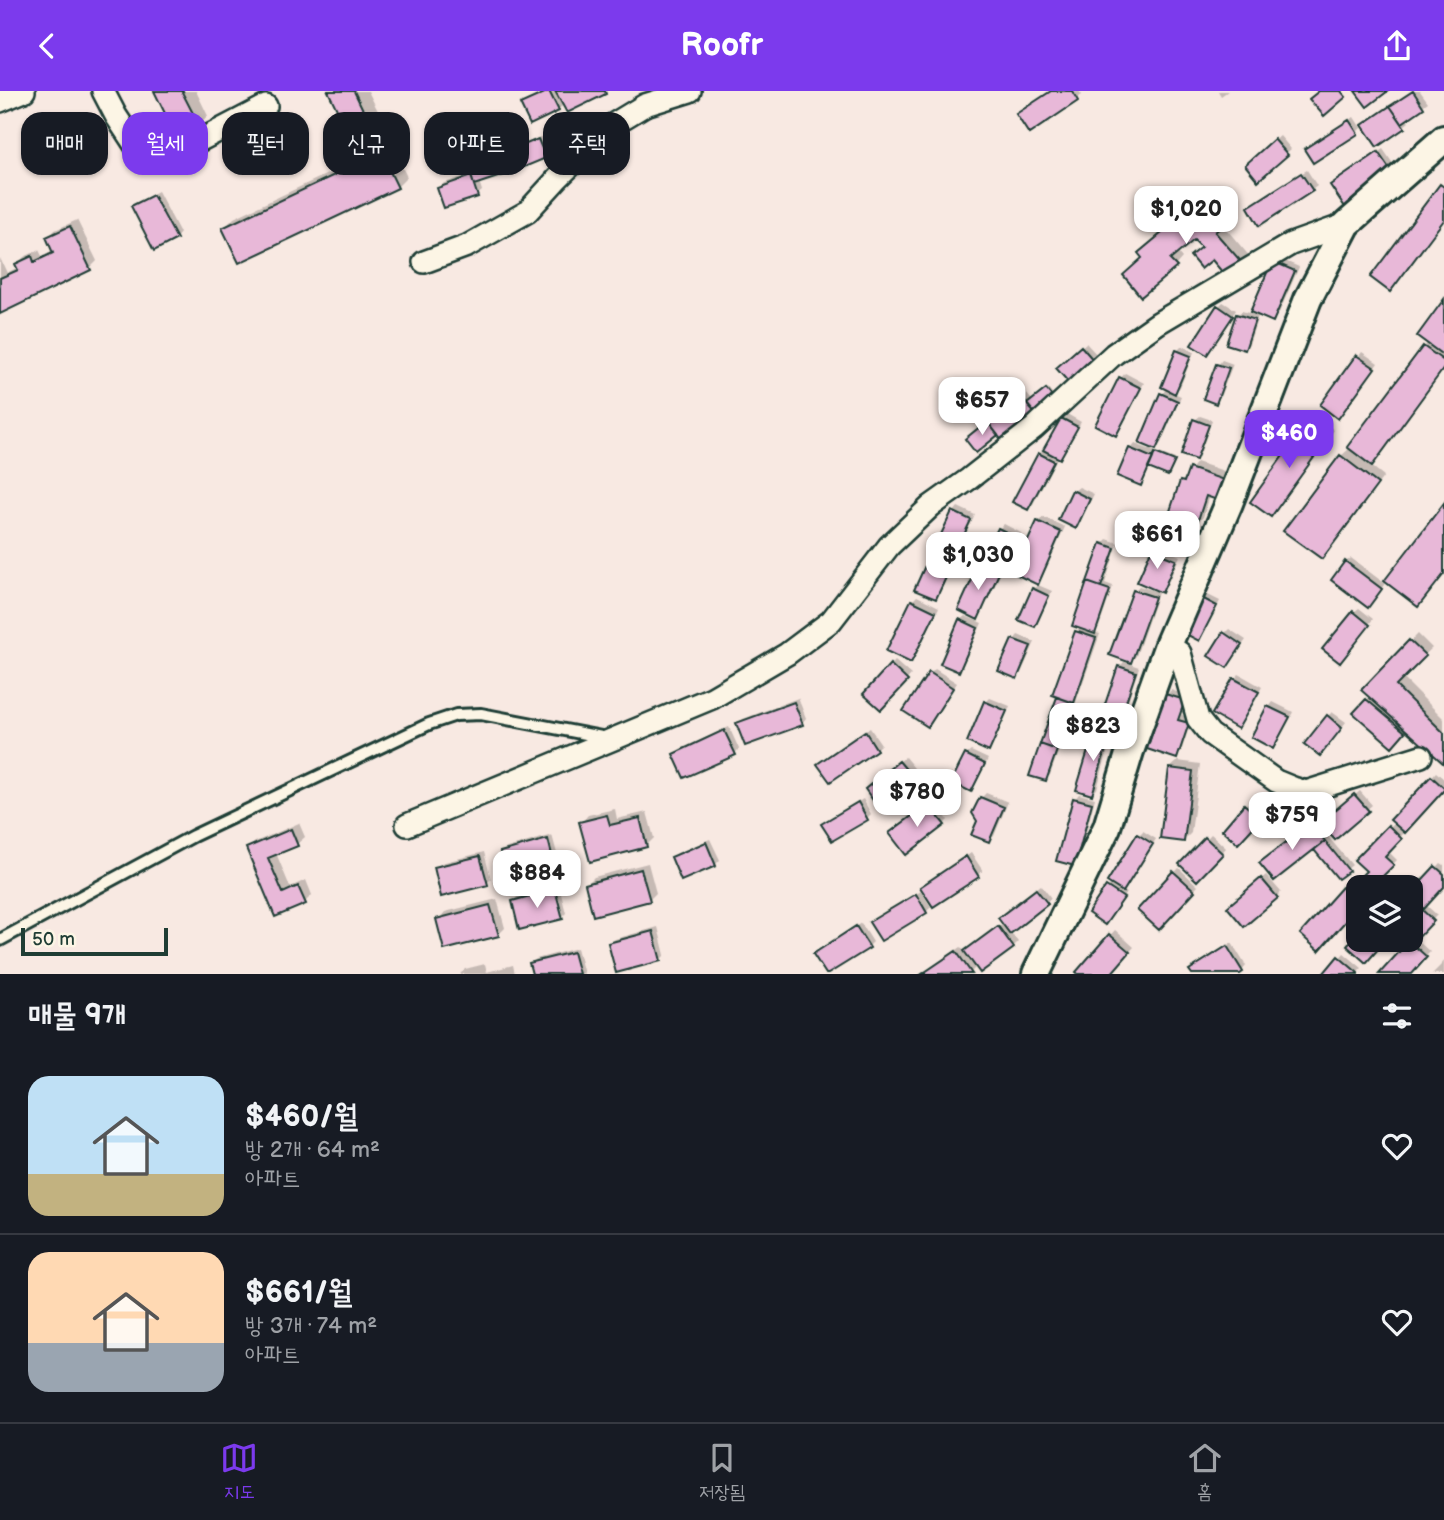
<!DOCTYPE html>
<html lang="ko">
<head>
<meta charset="utf-8">
<style>
	:root { --surface:#171b24; --page:#20242c; --text:#f1f3f6; --muted:#9ea1a6; --line:#363941; --accent:#7c3aed }
	body { margin:0; font-family:"Balsamiq Sans","Poor Story",sans-serif; background:var(--page); color:var(--text); height:100vh; display:flex; flex-direction:column; font-size:26px; white-space:nowrap }
	* { box-sizing:border-box; margin:0 }
	p { font-size:23px; color:var(--muted) }
	.icon { flex:none; width:38px; height:38px; fill:none; stroke:currentColor; stroke-width:2; stroke-linecap:round; stroke-linejoin:round }
	.map { position:relative; height:883px; overflow:hidden }
	.panel { display:flex; flex-direction:column; background:var(--surface); flex:1 }
	.panel>* { flex:none }
	.guide { position:absolute; left:21px; top:21px; width:700px; height:63px; display:flex; gap:14px }
	.buttons { position:absolute; left:1346px; top:784px; display:grid; gap:14px }
	.buttons a { display:grid; place-items:center; width:77px; height:77px; border-radius:14px; background:var(--surface); box-shadow:0 2px 5px #0004; font-size:35px }
	.scale { position:absolute; left:21px; bottom:18px; width:147px; box-sizing:border-box; padding-left:7px; border:4px solid #1f3d34; border-top:0; font-size:19px; line-height:24px; white-space:nowrap; color:#1f3d34; -webkit-text-stroke:5px #fcf5e5; paint-order:stroke }
	.price { position:absolute; translate:-50% -60px; padding:0 16px; border-radius:14px; background:#fff; color:#222; font-size:23px; line-height:46px; filter:drop-shadow(0 2px 4px #0008) }
	.price::after { content:''; position:absolute; left:50%; top:42px; width:21px; height:16px; margin-left:-10px; background:inherit; clip-path:polygon(0 0,100% 0,50% 100%) }
	.price.current { background:var(--accent); color:#fff }
	ul { padding:0; list-style:none }
	li { display:flex; align-items:center; gap:21px; height:175px; padding:0 28px }
	li+li { border-top:2px solid var(--line) }
	li span { display:grid; place-items:center; flex:none; width:196px; height:140px; border-radius:21px; color:#555 }
	li>.icon { margin-inline-start:auto }
	span .icon { width:84px; height:84px; fill:#fffc; stroke-width:1 }
	li b { font-size:30px }
	h2 { display:flex; justify-content:space-between; align-items:center; height:84px; padding:0 28px; font-size:30px }
	.pill { padding:0 24px; border-radius:21px; background:var(--surface); box-shadow:0 2px 5px #0004; font-size:24px; line-height:63px }
	.pill.current { background:var(--accent); color:#fff }
	header { display:flex; justify-content:space-between; align-items:center; height:91px; padding:0 28px; background:var(--accent); color:#fff; font-size:32px; font-weight:600 }
	.dock { display:flex; justify-content:space-around; align-items:center; height:98px; border-top:2px solid var(--line); background:var(--surface); font-size:19px; color:var(--muted) }
	.dock a { display:grid; justify-items:center; gap:4px }
	.dock .current { color:var(--accent) }
	.map>svg:first-child { display:block }
</style>
</head>
<body>
<header><svg class="icon" aria-label="back" viewBox="0 0 24 24"><path d="M15 5l-7 7 7 7"/></svg>Roofr<svg class="icon" aria-label="share" viewBox="0 0 24 24"><path d="M12 15V3M7 8l5-5 5 5M5 13v7h14v-7"/></svg></header>
<div class="map">
<svg width="1444" height="883" viewBox="0 0 1444 883">
	<rect width="100%" height="100%" fill="#f8e9e2"/>
	<filter id="ink" filterUnits="userSpaceOnUse"><feTurbulence type="fractalNoise" baseFrequency=".0143" numOctaves="2"/><feDisplacementMap in="SourceGraphic" scale="14" xChannelSelector="R" yChannelSelector="G"/><feConvolveMatrix kernelMatrix="1 2 1 2 8 2 1 2 1" color-interpolation-filters="sRGB"/></filter>
	<g filter="url(#ink)">
		<path fill="#0003" d="M156 0H196L208 25 199 35Z
			M330 0H368L386 36 376 46 357 55Z
			M546 0H606L564 13 558 19 522 14 527 9Z
			M1051 0H1079L1082 4 1030 40Z
			M1218 0H1228L1221 5Z
			M1413 0H1420L1428 11 1406 27 1409 31 1404 35 1378 53 1369 29Z
			M482 21 488 35 501 30 511 55 503 62 477 66 441 42 448 34Z
			M1354 26 1361 37 1357 41 1311 54Z
			M543 45 549 61 545 65 517 58 521 54Z
			M1280 45 1291 58 1259 87 1247 75Z
			M391 53 407 86 397 96 224 137 234 127Z
			M1383 58 1396 77 1337 90Z
			M510 65 514 76 509 80 479 90 482 100 477 104 439 97 444 92 472 83V81L476 76Z
			M1307 79 1317 95 1312 99 1254 112Z
			M1219 95 1239 118 1222 133 1251 167 1243 174 1203 155 1195 146 1177 161 1182 167 1175 175 1148 155Z
			M158 100 180 142 176 147 133 116 138 111Z
			M77 129 97 170 90 177 0 221V167L7 182 18 176 17 173 24 166 39 159 42 165 54 159 48 147 55 139Z
			M1278 167 1299 176 1278 224 1273 228Z
			M1223 211 1236 219 1207 262 1219 215Z
			M1444 211V277L1379 365 1370 374 1384 385 1329 459 1341 365 1350 357 1428 251Z
			M1242 220 1258 225 1249 253 1245 257 1237 224Z
			M1086 252 1098 265 1070 291 1058 277Z
			M1182 255 1194 261 1180 296 1174 302 1181 305 1161 352 1156 357 1162 303 1167 297 1177 260Z
			M1362 261 1378 272 1343 321 1322 314Z
			M1222 269 1233 273 1220 306 1216 311 1218 274Z
			M1125 282 1144 292 1120 339 1116 343 1097 334 1121 287Z
			M1048 297 1055 306 1004 348 998 342 971 344 1024 300 1033 310Z
			M1067 323 1081 331 1064 361 1059 366 1058 365 1033 413 1028 417 1039 363 1044 358 1045 359 1063 328Z
			M1200 325 1212 329 1200 363 1195 367V329Z
			M1315 325 1334 339 1278 417 1271 424 1308 333Z
			M1135 353 1175 368 1170 382 1168 383 1150 376 1145 388 1141 393 1119 384 1131 358Z
			M1197 371 1230 382 1210 405 1203 426 1196 433 1182 390Z
			M1079 396 1094 403 1080 431 1076 436 1074 400Z
			M1444 415V483L1418 514 1387 490 1372 510 1346 471 1351 467 1384 492Z
			M958 416 975 424 959 457 955 461 958 462 940 502 935 506 934 458 939 454 954 421Z
			M1043 426 1065 436 1042 487 1038 491V431Z
			M1004 433 1021 442 1007 469 1001 476 1003 477 982 522 978 526 960 519 981 474 988 467 999 438Z
			M1107 448 1118 452 1105 492 1113 495 1099 536 1094 541 1100 543 1050 684 1045 688 1032 683 1059 605 1077 541 1081 536 1102 453Z
			M1157 455 1180 465 1166 496 1161 500 1159 499 1136 565 1131 570 1134 500 1139 495 1155 500 1156 498 1139 491 1153 460Z
			M1038 494 1052 500 1039 529 1034 534V498Z
			M1206 503 1220 510 1203 543 1198 548 1201 507Z
			M917 505 939 516 916 565 911 570 889 559 912 510Z
			M1359 517 1373 528 1344 565 1354 521Z
			M965 525 982 532 963 574 958 579 960 529Z
			M1229 538 1246 549 1227 575 1225 542Z
			M1418 543 1432 557 1402 586 1444 628V671L1407 637 1392 654 1355 622 1371 605 1363 599Z
			M1018 544 1035 551 1021 582 1017 586 1001 580 1014 549Z
			M895 570 911 584 881 617 865 603Z
			M1124 571 1139 576 1120 634 1114 638 1097 698 1092 702 1096 641 1102 634 1119 576Z
			M935 578 957 592 932 629 931 582Z
			M1239 583 1262 596 1242 631 1238 636 1215 623 1235 588Z
			M1171 599 1188 605 1182 624 1192 627 1181 661 1177 666 1167 604Z
			M798 607 806 627 802 632H738L743 628Z
			M990 607 1010 615 993 654 988 659 986 611Z
			M1273 611 1293 621 1277 651 1273 655 1253 645 1269 616Z
			M1332 621 1346 631 1324 659 1328 625Z
			M729 636 739 658 735 662 675 663 680 658Z
			M870 637 881 653 876 658 824 668Z
			M971 660 988 668 975 694 971 699 966 664Z
			M905 666 914 677 876 709 871 694Z
			M1178 670 1200 673 1191 742 1184 749 1170 677Z
			M1436 681 1444 688V697L1388 760 1397 769 1373 794 1368 780 1357 769 1395 731 1393 729Z
			M1360 700 1372 714 1335 747 1327 727Z
			M986 702 1008 711 994 745 989 749 979 730 981 707Z
			M1079 703 1095 707 1079 768 1074 773 1075 708Z
			M1292 703 1352 774 1338 786 1315 756 1293 747 1271 723Z
			M863 708 871 723 867 727 824 733 828 729Z
			M934 710 948 729 944 733 896 738Z
			M1250 710 1264 722 1238 750 1224 738Z
			M615 718 617 728 647 721 654 747 646 755 581 732 588 724Z
			M299 732 305 746 297 753 276 762 290 796 306 789 312 804 305 811 276 824 248 758 255 751Z
			M1143 740 1156 748 1127 794 1122 799 1127 802 1105 832 1107 797 1112 792 1138 745Z
			M1211 743 1226 757 1197 788 1182 773Z
			M552 744 559 770 554 774 502 761 507 757Z
			M710 748 720 769 715 774 673 767 677 762Z
			M484 761 491 788 487 792 436 777 441 772Z
			M971 762 983 780 934 813 922 796Z
			M648 772 656 802 649 809 587 793 594 786Z
			M1441 772 1444 774V794L1426 814 1437 824 1415 847 1430 861 1410 883H1382L1415 846 1410 827 1423 814 1411 804Z
			M1179 777 1198 795 1159 836 1140 819Z
			M1266 784 1281 801 1276 806 1234 811Z
			M1348 792 1358 801V814L1302 843Z
			M1041 794 1051 807 1010 841 1018 851 1013 856 980 879 977 875 969 883H924L961 856 965 862 1004 832 1005 822Z
			M559 795 566 822 562 826 513 810 518 805Z
			M921 800 931 816 926 821 871 831 876 827Z
			M497 808 505 837 498 844 438 829 445 821Z
			M861 832 873 851 869 855 815 863 820 858Z
			M658 836 665 864 660 869 610 852 615 848Z
			M1115 839 1134 856 1109 883H1081L1078 880Z
			M1232 852 1246 875 1242 880 1237 883H1194L1196 875Z
			M577 857 584 883H534L531 873 536 868Z
			M1344 862 1362 877 1356 883H1326Z
			M1444 870V883H1432L1442 873Z
			M485 873 487 881 513 874 515 883H460L465 878Z"/>
		<path fill="#e8b8d8" stroke="#1f3d34" stroke-width="2" d="M154 0H184L182 1 200 36 177 47Z
			M328 0H354L377 48 356 58Z
			M549 0 559 20 530 34 520 13Z
			M555 0H605L606 3 567 22Z
			M1051 0H1072L1078 10 1029 43 1016 23Z
			M1319 0H1341L1346 6 1324 25 1309 8Z
			M1355 0H1388L1367 16Z
			M1413 0 1424 17 1402 32 1390 15Z
			M1390 15 1405 37 1377 56 1362 34Z
			M475 27 480 41 493 36 504 64 478 74 476 68 453 78 439 41Z
			M1349 29 1358 43 1313 72 1304 58Z
			M538 48 546 67 522 77 514 58Z
			M1274 48 1288 64 1258 90 1245 74Z
			M1378 61 1393 83 1345 116 1330 94Z
			M381 62 398 97 239 172 222 137Z
			M506 68 510 82 474 94 470 81Z
			M1301 82 1313 100 1259 135 1248 116Z
			M471 85 478 106 444 117 437 97Z
			M1440 93 1444 96V129L1390 201 1370 186Z
			M1211 101 1233 126 1215 141 1245 175 1229 189 1212 169 1201 178 1190 165 1201 156 1194 149 1170 169 1177 176 1141 206 1123 184 1142 167 1138 162Z
			M153 104 177 148 154 160 131 115Z
			M70 135 91 179 0 223V187L18 179 15 173 32 165 34 171 53 162 46 146Z
			M1272 170 1295 180 1273 231 1250 221Z
			M1444 208V265L1417 245Z
			M1217 214 1233 225 1207 264 1191 254Z
			M1236 223 1255 229 1245 259 1226 253Z
			M1081 255 1095 271 1070 293 1056 277Z
			M1423 255 1444 270V277L1372 375 1347 356Z
			M1176 259 1191 265 1175 303 1161 296Z
			M1356 264 1375 277 1338 328 1320 314Z
			M1216 273 1229 277 1216 313 1203 308Z
			M1119 286 1141 297 1116 345 1095 334Z
			M1046 298 1055 309 1036 324 1027 313Z
			M1160 302 1178 310 1156 359 1139 352Z
			M1019 304 1036 324 1003 351 987 330Z
			M1061 327 1078 336 1060 368 1043 359Z
			M1193 328 1209 334 1196 369 1181 364Z
			M987 330 998 344 976 362 965 348Z
			M1307 331 1328 347 1271 426 1250 411Z
			M1129 357 1153 367 1141 395 1117 385Z
			M1038 362 1054 370 1028 419 1012 411Z
			M1155 362 1175 370 1168 385 1148 377Z
			M1340 364 1378 393 1322 468 1283 440Z
			M1189 377 1224 389 1217 409 1206 405 1196 435 1168 426 1180 390 1184 391Z
			M1072 399 1090 408 1076 438 1058 429Z
			M1444 412V483L1418 516 1384 490Z
			M952 420 971 429 955 463 936 454Z
			M1037 430 1061 441 1038 494 1013 482Z
			M998 437 1018 447 1003 476 983 466Z
			M1101 452 1115 457 1101 496 1087 491Z
			M933 457 955 467 936 508 914 499Z
			M1151 459 1176 469 1162 502 1137 491Z
			M1345 470 1382 498 1368 517 1331 489Z
			M979 473 999 482 978 529 958 519Z
			M1087 491 1110 499 1095 543 1072 535Z
			M1032 497 1049 505 1035 536 1018 529Z
			M1133 499 1155 506 1131 572 1109 564Z
			M1200 506 1217 515 1199 550 1182 541Z
			M911 509 936 521 911 572 886 560Z
			M1353 520 1370 534 1340 572 1322 558Z
			M959 528 978 537 959 581 940 573Z
			M1075 540 1096 547 1074 612 1052 604Z
			M1223 541 1242 554 1227 577 1208 565Z
			M1012 548 1031 555 1017 588 998 580Z
			M1409 549 1426 565 1396 595 1444 642V673L1361 599Z
			M890 573 908 590 881 619 863 603Z
			M1118 575 1136 581 1116 640 1098 634Z
			M929 581 953 597 928 636 903 620Z
			M1233 587 1259 601 1238 638 1212 623Z
			M1165 603 1185 609 1178 629 1189 632 1177 668 1147 658Z
			M1057 606 1074 612 1057 659 1040 653Z
			M1366 608 1405 641 1392 656 1353 622Z
			M984 610 1007 620 989 661 967 651Z
			M794 611 803 634 745 655 736 632Z
			M1267 615 1290 626 1273 658 1251 646Z
			M1327 624 1342 637 1320 665 1304 653Z
			M724 639 736 664 684 687 673 663Z
			M865 640 877 659 830 691 817 673Z
			M1094 640 1110 645 1092 704 1076 699Z
			M1040 653 1057 659 1046 690 1029 685Z
			M965 663 985 673 971 701 951 691Z
			M899 670 910 683 875 712 865 698Z
			M1169 677 1193 680 1184 751 1160 748Z
			M1431 685 1444 697V699L1405 742 1390 729Z
			M1354 703 1369 720 1335 749 1320 732Z
			M980 706 1004 716 989 751 971 744 977 730 972 722Z
			M1287 706 1311 732 1291 747 1269 723Z
			M1073 707 1092 712 1075 775 1056 770Z
			M858 711 868 729 832 750 821 733Z
			M928 713 945 734 906 764 889 742Z
			M1244 713 1261 728 1238 753 1222 739Z
			M607 724 610 734 640 727 647 756 590 771 579 731Z
			M1311 732 1325 750 1274 790 1259 772Z
			M1388 734 1402 748 1385 766 1394 774 1372 796 1361 785 1366 780 1354 769Z
			M291 738 298 755 268 767 283 802 298 795 306 813 275 826 246 757Z
			M1137 743 1153 753 1123 801 1107 791Z
			M1205 746 1223 763 1197 790 1179 773Z
			M548 748 555 776 508 789 500 761Z
			M1325 750 1349 780 1338 788 1314 759Z
			M706 751 716 775 681 790 671 766Z
			M480 765 488 794 441 806 434 776Z
			M966 765 979 786 933 816 920 796Z
			M1435 775 1444 783V796L1424 818 1410 805V802Z
			M641 778 650 810 593 825 585 793Z
			M1173 780 1195 800 1159 839 1137 819Z
			M1261 787 1278 807 1244 836 1227 816Z
			M1106 795 1124 807 1105 834 1088 822Z
			M1342 796 1358 810V816L1319 860 1300 843Z
			M555 798 563 828 519 839 512 810Z
			M1036 798 1048 813 1010 843 998 827Z
			M916 803 927 822 881 850 869 831Z
			M490 814 499 845 444 859 436 828Z
			M1419 816 1434 830 1416 849 1410 844V825Z
			M856 835 870 857 828 883H826L813 863Z
			M998 835 1014 857 980 882 964 860Z
			M653 840 661 870 616 882 608 852Z
			M1358 842V849H1386L1366 872 1347 855Z
			M1109 843 1130 861 1111 883H1078L1076 881Z
			M1409 850 1427 866 1412 883H1379Z
			M1227 855 1243 881 1240 883H1192L1189 879Z
			M956 860 972 883H922Z
			M573 861 579 883H532L529 872Z
			M1338 865 1358 882V883H1323Z"/>
		<g fill="none" stroke-linecap="round" stroke-linejoin="round">
			<g stroke="#1f3d34" stroke-width="16">
				<path id="service" d="M0 849 193 745 429 633 456 624 481 623 607 647"/>
			</g>
			<g stroke="#1f3d34" stroke-width="26">
				<path id="minor" d="M103 0 116 25 137 57 155 61 195 52 266 15
					M0 10 24 0
					M424 171 467 155 527 121 558 87 612 34 645 14 690 0
					M1168 554 1180 562 1198 628 1210 643 1276 690 1293 697 1306 701 1421 665
					M407 734 712 607 787 563 831 530 889 455 931 415 969 388 1034 337 1114 263 1158 232 1291 153 1347 133"/>
			</g>
			<g stroke="#1f3d34" stroke-width="32">
				<path id="tertiary" d="M1036 883 1107 736 1130 660 1168 554 1229 412 1308 208 1347 133 1444 48"/>
			</g>
			<use href="#service" stroke="#fcf5e5" stroke-width="10"/>
			<use href="#minor" stroke="#fcf5e5" stroke-width="21"/>
			<use href="#tertiary" stroke="#fcf5e5" stroke-width="26"/>
		</g>
	</g>
</svg>
<div class="buttons">
<a><svg class="icon" aria-label="layers" viewBox="0 0 24 24"><path d="M12 4l9 5-9 5-9-5zM3 14l9 5 9-5"/></svg></a>
</div>
<div class="scale">50 m</div>
<b class="price" style="left:1186px;top:155px">$1,020</b>
<b class="price" style="left:982px;top:346px">$657</b>
<b class="price current" style="left:1289px;top:379px">$460</b>
<b class="price" style="left:1157px;top:480px">$661</b>
<b class="price" style="left:978px;top:501px">$1,030</b>
<b class="price" style="left:1093px;top:672px">$823</b>
<b class="price" style="left:917px;top:738px">$780</b>
<b class="price" style="left:1292px;top:761px">$759</b>
<b class="price" style="left:537px;top:819px">$884</b>
<div class="guide">
<a class="pill">매매</a>
<a class="pill current">월세</a>
<a class="pill">필터</a>
<a class="pill">신규</a>
<a class="pill">아파트</a>
<a class="pill">주택</a>
</div>
</div>
<section class="panel">
<h2>매물 9개<svg class="icon" aria-label="filters" viewBox="0 0 24 24"><path d="M4 7h16M4 17h16"/><circle cx="9" cy="7" r="2"/><circle cx="15" cy="17" r="2"/></svg></h2>
<ul>
<li><span style="background:linear-gradient(#bfe0f5 70%,#c2b280 0)"><svg class="icon" aria-label="home" viewBox="0 0 24 24"><path d="M3 11l9-7 9 7M6 9v11h12V9"/></svg></span><div><b>$460/월</b><p>방 2개 · 64 m²</p><p>아파트</p></div><svg class="icon" aria-label="heart" viewBox="0 0 24 24"><path d="M12 20l-8-8c-3-5 5-10 8-4 3-6 11-1 8 4z"/></svg></li>
<li><span style="background:linear-gradient(#ffd9b3 65%,#9aa5b1 0)"><svg class="icon" aria-label="home" viewBox="0 0 24 24"><path d="M3 11l9-7 9 7M6 9v11h12V9"/></svg></span><div><b>$661/월</b><p>방 3개 · 74 m²</p><p>아파트</p></div><svg class="icon" aria-label="heart" viewBox="0 0 24 24"><path d="M12 20l-8-8c-3-5 5-10 8-4 3-6 11-1 8 4z"/></svg></li>
</ul>
</section>
<nav class="dock">
<a class="current"><svg class="icon" aria-label="map" viewBox="0 0 24 24"><path d="M3 6l6-2 6 2 6-2v14l-6 2-6-2-6 2zM9 4v14M15 6v14"/></svg>지도</a>
<a><svg class="icon" aria-label="saved" viewBox="0 0 24 24"><path d="M7 4h10v16l-5-4-5 4z"/></svg>저장됨</a>
<a><svg class="icon" aria-label="home" viewBox="0 0 24 24"><path d="M3 11l9-7 9 7M6 9v11h12V9"/></svg>홈</a>
</nav>
</body>
</html>
